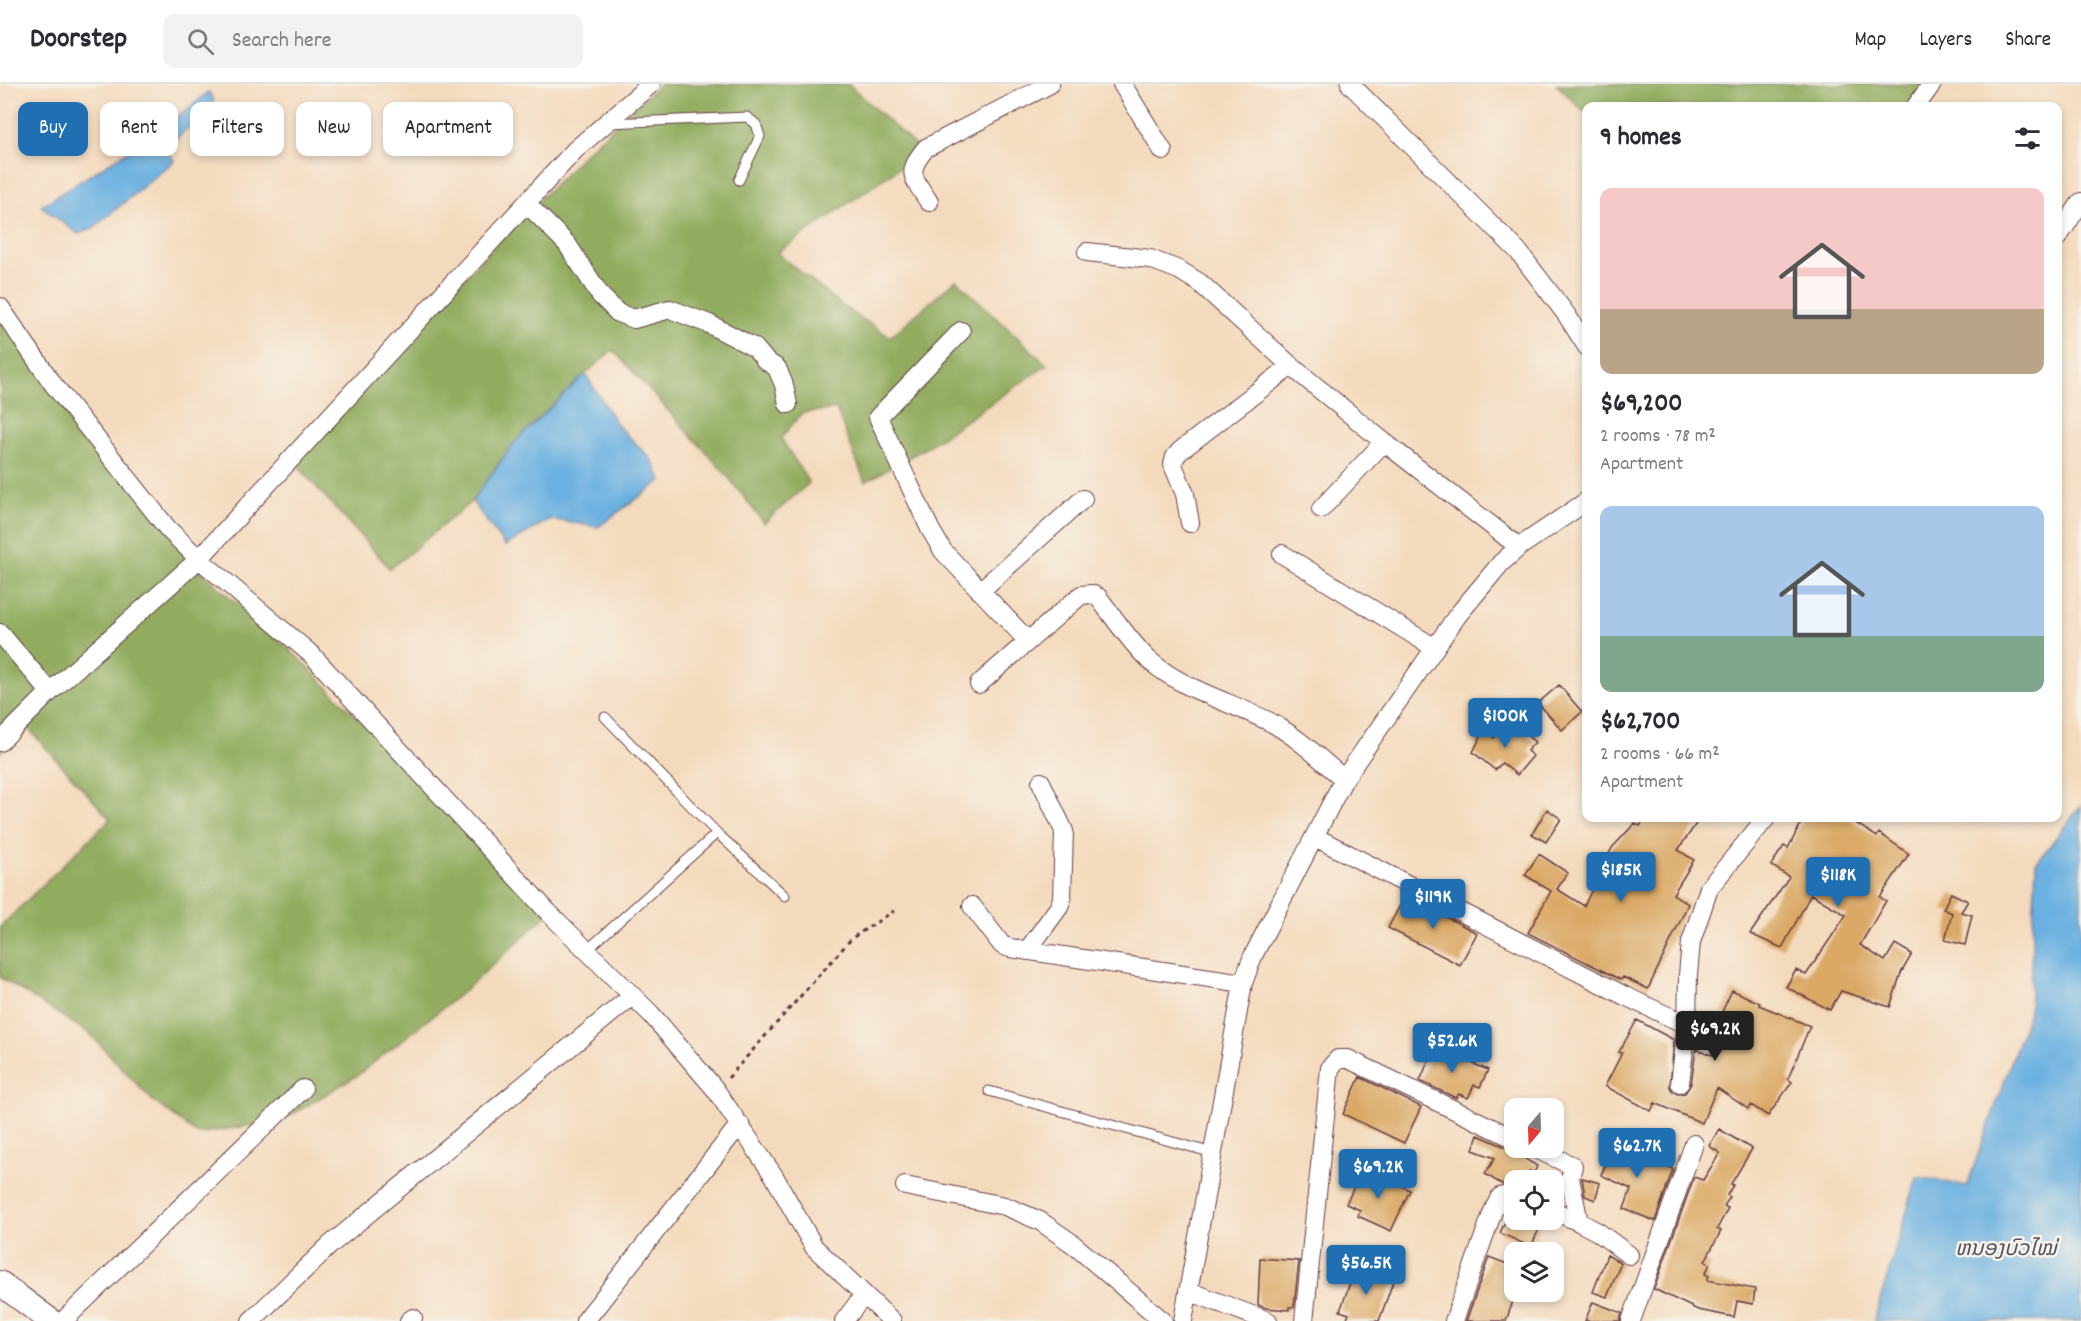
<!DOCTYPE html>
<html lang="en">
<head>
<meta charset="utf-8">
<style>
	:root { --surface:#fff; --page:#f2f2f3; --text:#2b2b33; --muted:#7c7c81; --line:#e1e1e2; --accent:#1f6fb2 }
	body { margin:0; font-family:Dekko,"Noto Sans Lao",sans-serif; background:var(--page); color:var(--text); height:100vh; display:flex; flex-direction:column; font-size:22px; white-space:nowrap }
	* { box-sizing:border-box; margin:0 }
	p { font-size:20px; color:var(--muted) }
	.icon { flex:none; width:33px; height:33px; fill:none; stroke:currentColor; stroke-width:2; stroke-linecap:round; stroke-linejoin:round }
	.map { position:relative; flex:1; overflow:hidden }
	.drawer { position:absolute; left:1582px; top:18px; width:480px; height:720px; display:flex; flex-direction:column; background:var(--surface); border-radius:12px; box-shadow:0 3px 9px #0003 }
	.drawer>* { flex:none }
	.top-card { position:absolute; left:18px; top:18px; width:570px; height:54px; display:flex; gap:12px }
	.needle { width:39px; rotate:199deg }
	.controls { position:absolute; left:1504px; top:1014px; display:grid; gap:12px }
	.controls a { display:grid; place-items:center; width:60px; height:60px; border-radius:12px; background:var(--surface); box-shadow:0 3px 9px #0003; font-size:30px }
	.price { position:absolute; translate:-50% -51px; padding:0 14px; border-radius:6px; background:var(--accent); color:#fff; font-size:20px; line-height:39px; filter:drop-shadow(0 2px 3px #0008) }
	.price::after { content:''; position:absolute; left:50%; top:36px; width:18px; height:14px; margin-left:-9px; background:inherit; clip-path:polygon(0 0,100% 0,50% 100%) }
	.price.active { background:#222; color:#fff }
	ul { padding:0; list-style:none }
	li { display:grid; align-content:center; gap:12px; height:318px; padding:0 18px }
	li span { display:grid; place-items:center; height:186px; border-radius:12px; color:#555 }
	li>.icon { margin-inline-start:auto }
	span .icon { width:108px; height:108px; fill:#fffc; stroke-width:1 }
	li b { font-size:26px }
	h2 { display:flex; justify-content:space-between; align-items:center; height:72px; padding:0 18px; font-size:26px }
	.pill { padding:0 21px; border-radius:12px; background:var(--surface); box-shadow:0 3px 9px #0003; font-size:21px; line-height:54px }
	.pill.active { background:var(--accent); color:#fff }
	header { display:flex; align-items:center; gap:36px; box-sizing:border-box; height:84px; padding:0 30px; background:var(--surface); border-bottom:2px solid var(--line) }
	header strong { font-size:28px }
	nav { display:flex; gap:33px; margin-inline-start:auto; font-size:21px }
	.search { width:420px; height:54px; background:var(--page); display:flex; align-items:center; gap:15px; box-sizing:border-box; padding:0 21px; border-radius:12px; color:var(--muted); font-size:22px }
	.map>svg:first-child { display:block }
</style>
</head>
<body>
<header>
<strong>Doorstep</strong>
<div class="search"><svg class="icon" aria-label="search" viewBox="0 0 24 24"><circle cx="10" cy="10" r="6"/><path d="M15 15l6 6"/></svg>Search here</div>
<nav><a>Map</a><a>Layers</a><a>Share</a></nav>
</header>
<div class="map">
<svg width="2081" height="1237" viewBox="0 0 2081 1237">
	<rect width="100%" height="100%" fill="#f7f3e8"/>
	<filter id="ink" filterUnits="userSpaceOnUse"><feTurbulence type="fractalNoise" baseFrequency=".0167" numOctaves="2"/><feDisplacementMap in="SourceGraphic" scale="12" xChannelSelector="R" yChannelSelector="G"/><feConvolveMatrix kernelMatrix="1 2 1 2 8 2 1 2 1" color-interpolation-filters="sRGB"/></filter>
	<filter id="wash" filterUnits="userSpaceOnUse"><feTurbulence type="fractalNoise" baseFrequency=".008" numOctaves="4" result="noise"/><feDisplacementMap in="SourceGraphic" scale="24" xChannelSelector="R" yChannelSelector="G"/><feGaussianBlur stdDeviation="1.35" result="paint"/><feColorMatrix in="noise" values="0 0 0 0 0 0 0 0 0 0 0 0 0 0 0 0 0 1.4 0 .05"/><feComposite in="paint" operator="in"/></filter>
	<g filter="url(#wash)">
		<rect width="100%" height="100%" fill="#f4dabd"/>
		<path fill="#91ac5e" stroke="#6e6644" stroke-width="1.5" d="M660 0H848L922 68 777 169 845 224 890 253 956 196 1047 281 927 363 865 398 836 325 802 329 781 354 809 399 764 439 725 389 613 266 585 290 513 360 472 417 390 485 294 378 495 161 584 70Z
			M1556 0H1932L1916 22H1587V31Z
			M0 234 193 480 303 578 548 830 464 907 358 991 283 1036 197 1050 152 1016 89 949 0 893V843L110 735 27 643 0 669Z"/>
		<path fill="#6bb0e1" stroke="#5a6886" stroke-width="1.5" d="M209 8 214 17 167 65 174 77 93 144 78 150 41 122 157 49Z
			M585 290 618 342 650 374 662 396 598 443 550 435 505 462 472 417 513 360Z
			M2081 722V1237H1874L1917 1093 1967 1102 2029 928 2036 779Z"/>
		<g id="blocks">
			<path fill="#dba966" d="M1559 601 1582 628 1562 646 1538 619Z
				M1509 637 1535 658 1527 667 1533 672 1517 691 1502 679 1495 686 1473 668 1484 646 1494 654Z
				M1547 725 1561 735 1546 758 1532 750Z
				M1645 734H1700L1678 766 1694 776 1673 810 1688 820 1648 905 1623 893 1621 896 1528 849 1551 807 1525 791 1539 770 1568 789 1557 805 1584 822 1612 764 1635 739 1640 742Z
				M1804 734H1848L1877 753 1879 749 1909 770 1880 813 1886 817 1860 861 1885 877 1895 860 1912 870 1901 889 1890 923 1841 907 1830 926 1786 903 1796 886 1806 891 1846 831 1811 810 1782 864 1750 850 1789 793 1771 781 1784 762 1788 764Z
				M1951 809 1968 817 1961 828 1972 831 1965 861 1945 856 1952 829 1943 825Z
				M1405 812 1477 849 1460 881 1388 844Z
				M1732 906 1760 919 1759 921 1810 942 1788 995 1792 998 1768 1032 1751 1021 1748 1025 1717 1004 1702 1039 1655 1019 1651 1027 1605 1002 1622 969 1619 968 1637 936 1674 956 1670 1003 1673 1008 1678 1010 1685 1009 1691 1000 1696 965 1712 971 1726 930 1722 928Z
				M1434 964 1488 986 1480 1003 1474 1001 1468 1014 1459 1010 1456 1014 1420 997Z
				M1360 993 1421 1023 1404 1059 1343 1030Z
				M1719 1045 1752 1065 1731 1100 1733 1101 1727 1111 1730 1113 1724 1122 1728 1124 1717 1145 1721 1147 1705 1177 1710 1180 1705 1190 1709 1192 1707 1196 1755 1205 1753 1220 1737 1217 1734 1233 1698 1226 1654 1205 1694 1093 1703 1096 1720 1069 1709 1062Z
				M1478 1051 1503 1062 1537 1082 1534 1089 1529 1087 1523 1096H1515V1098L1503 1101 1485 1090 1495 1074 1473 1066Z
				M1615 1057 1645 1070 1643 1073 1673 1085 1655 1137 1624 1125 1631 1105 1601 1091 1608 1075 1602 1072 1609 1058 1613 1060Z
				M1360 1090 1374 1096 1376 1090 1410 1106 1391 1147 1358 1132 1360 1126 1346 1120Z
				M1582 1094 1600 1099 1595 1116 1585 1112Z
				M1506 1136H1543L1531 1163 1500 1149Z
				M1607 1171 1621 1179 1607 1213 1593 1208Z
				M1489 1173 1515 1183V1211L1506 1237H1466Z
				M1260 1174 1299 1177 1294 1223H1289V1226L1266 1224 1258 1221Z
				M1356 1182 1394 1195 1379 1237H1346L1349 1230 1340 1227Z
				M1593 1218 1622 1229 1620 1237H1585Z"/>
		</g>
	</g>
	<g filter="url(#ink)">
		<use href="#blocks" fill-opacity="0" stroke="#643b41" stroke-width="1.5"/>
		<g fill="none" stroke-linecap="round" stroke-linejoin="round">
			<g stroke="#643b41" stroke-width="11">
				<path id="service" d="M609 39 747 33 756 40 760 52 739 96
					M605 633 717 749 785 812
					M586 867 717 749
					M989 1007 1213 1069"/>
			</g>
			<g stroke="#643b41" stroke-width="20">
				<path id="minor" d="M1122 0 1163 67
					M1350 0 1518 167 1566 230 1587 263
					M1916 22 1932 0
					M929 118C913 93 905 89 926 64L1050 0
					M526 119 567 160 601 212 618 229 634 235 670 225 709 240 736 254 755 264 766 277 777 284 784 301 788 320
					M2058 153 2081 118
					M1087 168 1150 175 1179 186 1200 199 1291 282 1384 358 1519 463
					M0 223 53 300 168 445 199 475 312 571 548 828 651 930 715 1005 774 1092 814 1163 892 1237
					M961 247 878 333 930 445 943 467 1027 556
					M1321 425 1384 358
					M1190 439 1185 410 1173 381 1175 373 1180 367 1291 282
					M1282 470 1435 564
					M980 507 1083 415
					M0 549 50 608
					M979 600 1081 511 1091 510 1098 513C1113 532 1133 562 1150 577 1185 607 1232 618 1272 639 1299 654 1321 676 1344 695
					M0 658 50 608 199 475 575 66 651 0
					M1315 753 1625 912 1687 941 1680 999
					M972 822 1002 861 1010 864 1243 899
					M1027 867 1059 823 1062 814 1064 747 1041 698
					M1687 941 1688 891 1691 858 1709 804 1766 734
					M1534 1064 1573 1082 1570 1094 1579 1138 1598 1148 1629 1171
					M905 1102 1005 1122 1040 1137 1073 1160 1163 1237
					M1554 1127 1579 1138
					M1188 1207 1268 1237
					M63 1237 303 1005
					M251 1237 330 1161 632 912
					M409 1237 413 1234
					M585 1237 740 1040
					M844 1237 864 1211
					M1183 1237 1243 899 1253 872 1344 695 1457 532 1501 479 1519 463 1587 417
					M1304 1237 1330 984 1338 975H1348L1515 1055
					M1454 1237 1493 1127 1500 1113 1515 1109
					M1631 1237 1694 1060"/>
			</g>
			<g stroke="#643b41" stroke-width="26">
				<path id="tertiary" d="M0 1199 51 1237"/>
			</g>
			<path stroke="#643b41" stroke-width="3" stroke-dasharray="4.5 4.5" stroke-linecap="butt" d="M728 994 852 854 894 827"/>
			<use href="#service" stroke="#fff" stroke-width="9"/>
			<use href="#minor" stroke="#fff" stroke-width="18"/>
			<use href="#tertiary" stroke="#fff" stroke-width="24"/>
		</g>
	</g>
	<g text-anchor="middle" stroke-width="5" stroke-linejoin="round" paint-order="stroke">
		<g font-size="21" font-style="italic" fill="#56526b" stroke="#f7f3e8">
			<text x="2006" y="1171">ຫນອງບົວໄໝ່</text>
		</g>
	</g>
</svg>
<div class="controls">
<a><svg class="needle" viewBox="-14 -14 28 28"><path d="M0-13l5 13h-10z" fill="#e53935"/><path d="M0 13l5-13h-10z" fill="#7c7c81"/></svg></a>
<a><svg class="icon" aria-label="locate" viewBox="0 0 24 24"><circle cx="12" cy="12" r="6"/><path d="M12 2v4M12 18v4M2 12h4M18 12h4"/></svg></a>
<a><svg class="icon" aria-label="layers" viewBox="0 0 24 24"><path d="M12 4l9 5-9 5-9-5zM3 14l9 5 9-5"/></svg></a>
</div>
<b class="price" style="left:1505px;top:665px">$100K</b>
<b class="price" style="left:1621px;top:819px">$185K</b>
<b class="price" style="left:1838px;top:824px">$118K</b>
<b class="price" style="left:1433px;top:846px">$119K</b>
<b class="price active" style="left:1715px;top:978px">$69.2K</b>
<b class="price" style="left:1452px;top:990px">$52.6K</b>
<b class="price" style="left:1637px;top:1095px">$62.7K</b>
<b class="price" style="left:1378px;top:1116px">$69.2K</b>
<b class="price" style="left:1366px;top:1212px">$56.5K</b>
<div class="top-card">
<a class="pill active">Buy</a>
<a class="pill">Rent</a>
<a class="pill">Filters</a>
<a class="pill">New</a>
<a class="pill">Apartment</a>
</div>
<section class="drawer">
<h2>9 homes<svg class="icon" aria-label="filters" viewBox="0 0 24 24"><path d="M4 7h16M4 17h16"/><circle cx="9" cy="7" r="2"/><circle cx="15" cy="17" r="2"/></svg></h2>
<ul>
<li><span style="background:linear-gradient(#f6c9c9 65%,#b9a48a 0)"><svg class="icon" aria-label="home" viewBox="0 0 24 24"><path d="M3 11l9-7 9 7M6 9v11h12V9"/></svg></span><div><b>$69,200</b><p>2 rooms · 78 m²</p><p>Apartment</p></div></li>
<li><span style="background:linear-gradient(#a9c7e8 70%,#7fa58c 0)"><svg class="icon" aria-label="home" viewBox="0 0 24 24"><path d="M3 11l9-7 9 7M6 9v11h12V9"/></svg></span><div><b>$62,700</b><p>2 rooms · 66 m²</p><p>Apartment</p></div></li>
</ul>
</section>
</div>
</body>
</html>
